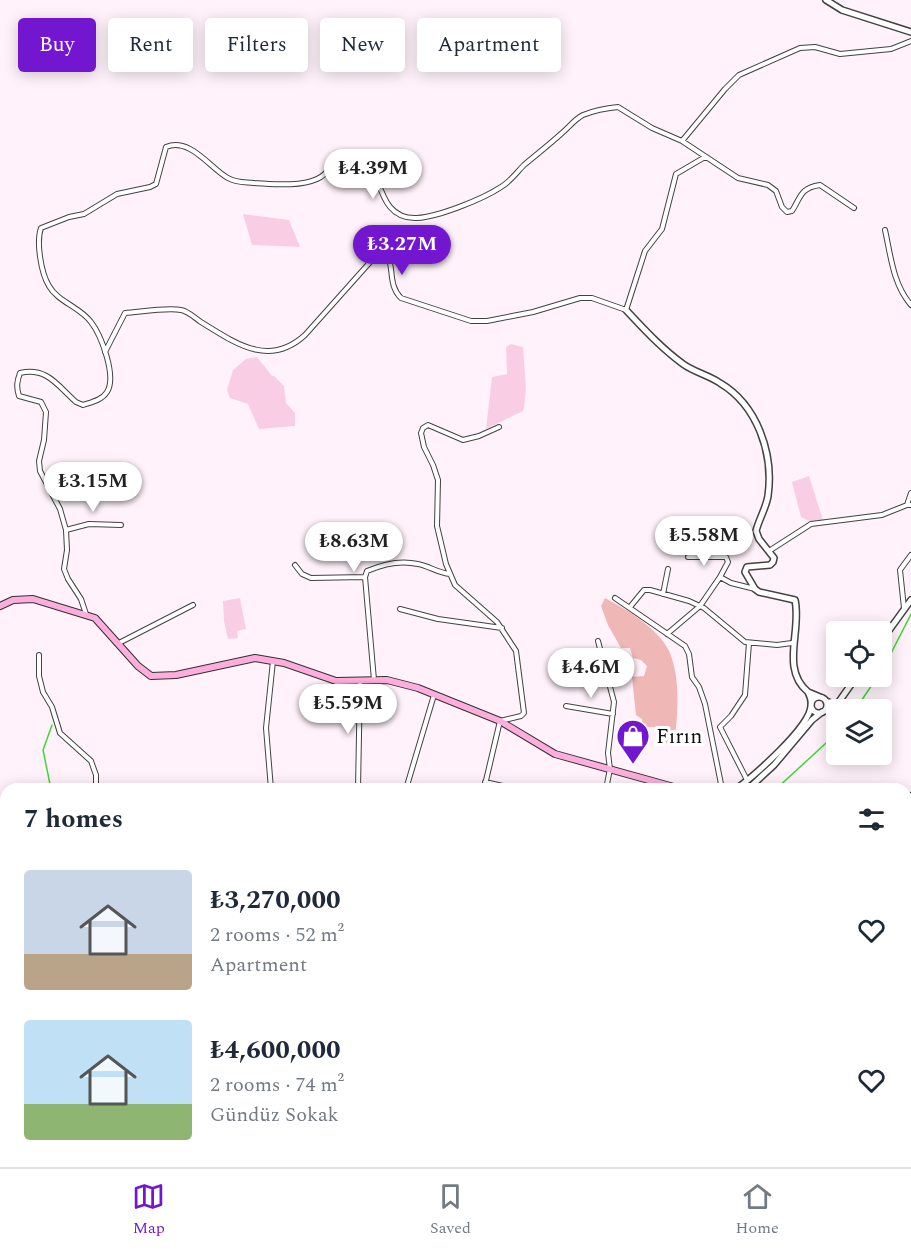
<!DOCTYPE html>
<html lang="en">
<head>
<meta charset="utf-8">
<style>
	:root { --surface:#fff; --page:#f2f2f3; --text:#1f2937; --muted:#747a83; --line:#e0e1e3; --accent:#7217cf }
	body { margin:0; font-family:Spectral,serif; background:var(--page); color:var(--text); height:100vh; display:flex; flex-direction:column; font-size:22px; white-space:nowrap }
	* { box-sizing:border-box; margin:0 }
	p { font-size:20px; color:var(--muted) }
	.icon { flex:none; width:33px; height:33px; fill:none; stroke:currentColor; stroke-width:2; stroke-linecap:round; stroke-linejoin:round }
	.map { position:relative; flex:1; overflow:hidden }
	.side { position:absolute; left:0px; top:783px; width:912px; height:384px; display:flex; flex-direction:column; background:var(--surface); border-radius:18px 18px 0 0; box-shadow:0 3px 15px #0003 }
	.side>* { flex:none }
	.top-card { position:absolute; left:18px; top:18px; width:600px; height:54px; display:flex; gap:12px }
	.buttons { position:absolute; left:826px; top:621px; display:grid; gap:12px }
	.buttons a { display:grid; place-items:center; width:66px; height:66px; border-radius:6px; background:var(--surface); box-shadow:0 3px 15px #0003; font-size:30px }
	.price { position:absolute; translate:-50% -51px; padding:0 14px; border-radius:21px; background:#fff; color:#222; font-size:20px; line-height:39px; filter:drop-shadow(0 2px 3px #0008) }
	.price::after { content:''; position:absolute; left:50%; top:36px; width:18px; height:14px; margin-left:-9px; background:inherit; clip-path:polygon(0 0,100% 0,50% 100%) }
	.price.current { background:var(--accent); color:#fff }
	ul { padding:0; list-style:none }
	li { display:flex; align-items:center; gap:18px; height:150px; padding:0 24px }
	li span { display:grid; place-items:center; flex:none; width:168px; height:120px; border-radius:6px; color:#555 }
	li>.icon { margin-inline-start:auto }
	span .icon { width:72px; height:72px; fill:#fffc; stroke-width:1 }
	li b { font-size:26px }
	h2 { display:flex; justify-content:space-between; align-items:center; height:72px; padding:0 24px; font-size:26px }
	.pill { padding:0 21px; border-radius:6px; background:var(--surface); box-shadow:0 3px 15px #0003; font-size:21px; line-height:54px }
	.pill.current { background:var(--accent); color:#fff }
	.dock { display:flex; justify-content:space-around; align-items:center; height:84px; border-top:2px solid var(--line); background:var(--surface); font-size:16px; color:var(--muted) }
	.dock a { display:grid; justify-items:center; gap:3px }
	.dock .current { color:var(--accent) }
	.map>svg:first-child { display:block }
</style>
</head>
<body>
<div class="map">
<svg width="911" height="1167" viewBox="0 0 911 1167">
	<rect width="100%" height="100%" fill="#fff2fa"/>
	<path fill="#f9cee5" d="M243 214 289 220 300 247 252 245Z
		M511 344 523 347 526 389 524 408 523 411 486 429 492 377 507 374 506 347Z
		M257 357 272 376H274L284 386 286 403 295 413V426L259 429 248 404 230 398 227 390 233 370 246 359Z
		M809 476 823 520 809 521 801 517 792 482Z
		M240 598 246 629 237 631 238 638 228 639 224 621 223 601Z"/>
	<path fill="#efb7b6" d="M605 598C626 609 658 628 669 651 681 678 678 715 674 744L662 743 661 727H643L642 719 636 715 632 677 644 676 647 666 641 660 633 658 630 648H621L608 625 601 606Z"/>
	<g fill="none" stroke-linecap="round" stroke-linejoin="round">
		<path stroke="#3adb2f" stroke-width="1.5" d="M882 671 911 614
			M855 710 878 676
			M51 789 43 750 52 725
			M776 789 837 733
			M16 1167 20 1161
			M665 1167 667 1161"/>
		<g stroke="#424242" stroke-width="6">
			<path id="minor" d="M682 141 725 89 739 75 800 48 815 47 840 54 891 49 911 41
				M885 230C891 257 893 284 911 305
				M105 352 125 313C140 312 168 307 181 310 188 311 195 318 201 322 235 343 269 368 305 335L372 260 377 256 386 253C395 265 387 284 401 298L471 321H487L533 312 580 298H592L626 310 645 251 662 229 676 174 705 157
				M907 505 911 493
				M66 530 89 524 121 525
				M769 551 811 524 882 515 907 505H911
				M688 557H726L728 562 720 577
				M295 565 302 574 311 578 365 577
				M663 594 668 569
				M615 598 685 646 689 654 692 677 699 687 705 704 722 789
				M630 607 644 590H650L689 601 704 608 745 642 777 645 792 643
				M904 608 900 570 911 555
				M400 609 438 619 502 628
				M86 614 81 599 68 579 64 569 67 550 66 530 60 509 40 471 39 461 44 440 46 412 41 402 19 396C16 387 17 381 20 373 47 367 57 385 76 402L83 405C92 402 102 400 107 392 117 376 101 335 91 322 80 307 58 302 49 286 41 273 36 242 41 228L69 217 84 214 117 194 150 187 156 184 166 147C190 137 210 168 228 178 236 183 245 182 254 183 274 184 299 187 317 179 336 171 335 146 361 156 383 164 374 220 417 218 438 217 483 199 501 187 510 182 517 172 524 165 537 154 550 144 562 133 569 127 575 119 583 115 593 111 607 108 618 107L652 128 682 141 738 178 768 185 776 191 782 207 787 212 792 211C801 197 800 188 820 185L854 208
				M667 634 700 606 720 577 731 583 755 589
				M598 641 614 702 608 753 610 769 606 789
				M119 643 193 605
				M39 655V676L43 692 52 707 60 733 91 761 96 775V789
				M374 680 365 577 367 571C383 564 401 560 418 564 429 566 438 573 450 574
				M566 706 613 714
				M747 780 720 727 731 716 745 695 749 643
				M485 782 516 789
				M271 789 266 728 273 661
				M358 789 360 681
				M406 789 434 695
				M484 789 500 721 521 716 524 713 516 651 497 622 455 585 446 564 437 526 438 480 433 465 424 447 421 433 423 428 428 425 463 440 479 436 499 427
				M906 801 911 795
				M906 928 911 921
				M906 1094 911 1081
				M906 1130H911
				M703 1161 719 1167
				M757 1161V1167
				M795 1161V1167
				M903 1161 911 1162
				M476 1167 480 1161
				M527 1167 530 1161
				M569 1167 572 1161
				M686 1167 687 1161
				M892 1167 893 1161"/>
		</g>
		<g stroke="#424242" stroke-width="8">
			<path id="tertiary" d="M826 0 842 10 911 32
				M626 310C644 329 661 348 683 364 694 372 708 375 720 383 757 405 774 453 768 496 766 508 759 519 756 531L759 539 774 558 773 562 770 565 747 567 745 572 755 589 759 592 795 600C802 630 780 669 808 692
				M882 640 911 600
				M811 705a8 8 0 1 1 16 0a8 8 0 1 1-16 0Z
				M838 703 857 676
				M825 711 832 709 838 703 833 704 826 701
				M736 789C754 776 810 727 811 706 812 701 810 696 808 692L820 697
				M748 789 774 765 812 720 822 712
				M906 973 911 965
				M0 1018H6
				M0 1027H6
				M585 1161 599 1167
				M602 1161 616 1167
				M643 1167 645 1161
				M649 1167 651 1161
				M828 1167 829 1161"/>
		</g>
		<g stroke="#313131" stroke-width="8">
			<path id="secondary" d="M0 606 13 600 33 599 95 618 138 666 151 676 176 675 255 658 284 663 336 681 387 680 418 688 500 721 555 754 681 789
				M906 953 911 957
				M256 1167 257 1161"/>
		</g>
		<use href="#minor" stroke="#fff" stroke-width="4"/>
		<use href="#tertiary" stroke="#fff" stroke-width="5"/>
		<use href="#secondary" stroke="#ffaddc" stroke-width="6"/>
	</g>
	<defs>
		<g id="shop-pin" transform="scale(1.725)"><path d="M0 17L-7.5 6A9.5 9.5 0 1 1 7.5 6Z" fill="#7217cf" stroke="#fff"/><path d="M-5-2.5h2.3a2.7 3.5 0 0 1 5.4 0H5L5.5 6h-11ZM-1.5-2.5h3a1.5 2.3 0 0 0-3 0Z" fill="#fff"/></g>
	</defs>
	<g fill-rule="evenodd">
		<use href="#shop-pin" x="633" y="736"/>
	</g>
	<g text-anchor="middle" stroke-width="6" stroke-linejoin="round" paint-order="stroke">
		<g font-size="21" fill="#0f0f0f" stroke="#fff" text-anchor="start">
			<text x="656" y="743">Fırın</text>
		</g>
	</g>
</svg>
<div class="buttons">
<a><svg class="icon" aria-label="locate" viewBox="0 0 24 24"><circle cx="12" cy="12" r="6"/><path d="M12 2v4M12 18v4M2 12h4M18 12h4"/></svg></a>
<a><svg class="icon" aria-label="layers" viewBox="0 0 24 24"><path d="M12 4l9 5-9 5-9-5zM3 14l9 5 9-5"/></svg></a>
</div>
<b class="price" style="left:373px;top:200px">₺4.39M</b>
<b class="price current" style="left:402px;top:276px">₺3.27M</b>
<b class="price" style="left:93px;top:513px">₺3.15M</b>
<b class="price" style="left:704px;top:567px">₺5.58M</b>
<b class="price" style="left:354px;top:573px">₺8.63M</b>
<b class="price" style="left:591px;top:699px">₺4.6M</b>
<b class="price" style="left:348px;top:735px">₺5.59M</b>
<div class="top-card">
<a class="pill current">Buy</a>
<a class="pill">Rent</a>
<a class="pill">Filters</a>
<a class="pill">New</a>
<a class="pill">Apartment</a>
</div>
<section class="side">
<h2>7 homes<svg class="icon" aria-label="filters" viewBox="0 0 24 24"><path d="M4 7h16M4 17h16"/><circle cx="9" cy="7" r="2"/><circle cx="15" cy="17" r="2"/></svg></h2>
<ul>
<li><span style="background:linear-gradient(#c9d6e8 70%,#b9a48a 0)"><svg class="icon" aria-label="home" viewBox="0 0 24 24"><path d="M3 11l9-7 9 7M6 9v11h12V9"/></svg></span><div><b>₺3,270,000</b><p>2 rooms · 52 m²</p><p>Apartment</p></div><svg class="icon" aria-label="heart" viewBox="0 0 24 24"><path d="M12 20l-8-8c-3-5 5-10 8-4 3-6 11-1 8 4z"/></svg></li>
<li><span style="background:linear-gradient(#bfe0f5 70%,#8fb573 0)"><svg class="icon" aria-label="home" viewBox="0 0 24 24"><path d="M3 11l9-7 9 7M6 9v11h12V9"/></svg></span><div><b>₺4,600,000</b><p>2 rooms · 74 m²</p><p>Gündüz Sokak</p></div><svg class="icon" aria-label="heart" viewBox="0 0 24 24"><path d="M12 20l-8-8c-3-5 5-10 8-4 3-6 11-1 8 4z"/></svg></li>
</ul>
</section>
</div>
<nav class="dock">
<a class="current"><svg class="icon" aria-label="map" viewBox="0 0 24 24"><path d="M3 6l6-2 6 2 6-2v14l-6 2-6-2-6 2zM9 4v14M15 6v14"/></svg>Map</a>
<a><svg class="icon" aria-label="saved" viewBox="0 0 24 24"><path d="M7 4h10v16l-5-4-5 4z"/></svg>Saved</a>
<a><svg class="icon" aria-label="home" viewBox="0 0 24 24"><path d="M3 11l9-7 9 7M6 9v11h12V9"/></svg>Home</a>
</nav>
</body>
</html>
